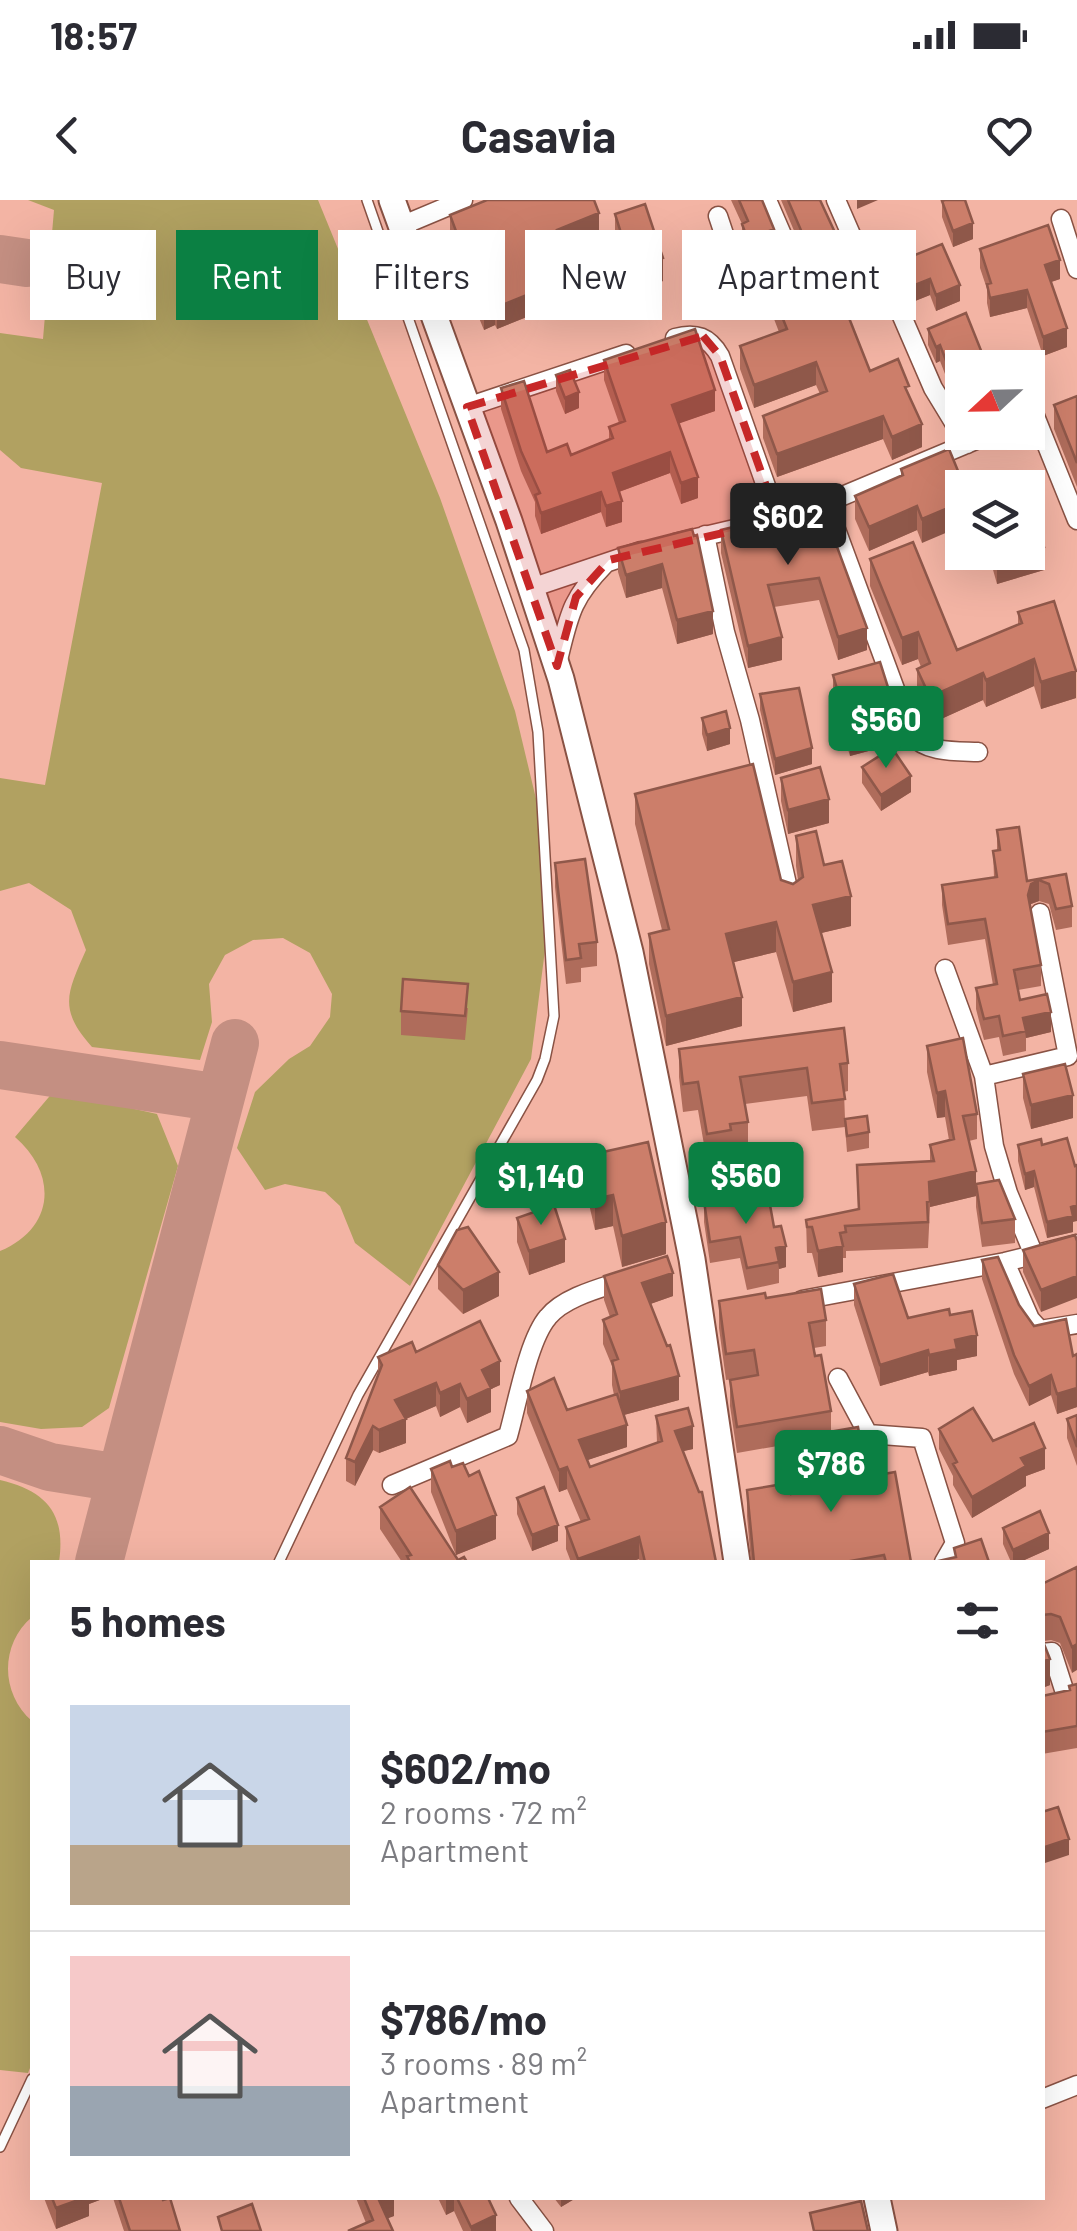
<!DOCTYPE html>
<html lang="en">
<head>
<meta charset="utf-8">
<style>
	:root { --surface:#fff; --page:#f2f2f3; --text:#2b2b33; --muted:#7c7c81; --line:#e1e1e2; --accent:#0b8043 }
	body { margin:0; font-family:Barlow,sans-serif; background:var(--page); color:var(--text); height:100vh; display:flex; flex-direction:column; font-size:38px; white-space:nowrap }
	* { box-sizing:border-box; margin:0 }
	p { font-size:32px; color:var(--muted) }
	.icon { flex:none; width:55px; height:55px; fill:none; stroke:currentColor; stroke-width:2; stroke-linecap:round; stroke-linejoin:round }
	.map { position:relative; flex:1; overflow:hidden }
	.sheet { position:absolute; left:30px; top:1360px; width:1015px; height:640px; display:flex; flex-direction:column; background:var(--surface); border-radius:0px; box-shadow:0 10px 40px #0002 }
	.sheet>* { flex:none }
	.hud { position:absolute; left:30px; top:30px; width:1018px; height:90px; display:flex; gap:20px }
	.needle { width:65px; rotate:248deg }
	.buttons { position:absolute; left:945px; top:150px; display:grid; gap:20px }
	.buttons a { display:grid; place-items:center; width:100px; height:100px; border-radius:0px; background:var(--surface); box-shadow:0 10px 40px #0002; font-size:50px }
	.price { position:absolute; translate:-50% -85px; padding:0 22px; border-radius:10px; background:var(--accent); color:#fff; font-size:32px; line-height:65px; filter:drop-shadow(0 2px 5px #0008) }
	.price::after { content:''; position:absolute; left:50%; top:60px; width:30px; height:22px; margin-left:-15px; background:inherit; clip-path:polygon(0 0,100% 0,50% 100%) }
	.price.selected { background:#222; color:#fff }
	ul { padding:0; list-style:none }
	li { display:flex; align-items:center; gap:30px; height:250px; padding:0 40px }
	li+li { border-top:2px solid var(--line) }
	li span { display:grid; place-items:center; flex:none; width:280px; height:200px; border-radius:0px; color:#555 }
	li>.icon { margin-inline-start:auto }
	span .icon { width:120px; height:120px; fill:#fffc; stroke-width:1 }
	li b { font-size:42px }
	h2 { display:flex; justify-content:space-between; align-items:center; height:120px; padding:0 40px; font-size:42px }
	.tag { padding:0 35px; border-radius:0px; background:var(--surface); box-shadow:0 10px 40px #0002; font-size:35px; line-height:90px }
	.tag.selected { background:var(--accent); color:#fff }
	.status { display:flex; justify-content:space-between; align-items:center; height:70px; padding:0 50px; background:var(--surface); direction:ltr }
	.status svg { height:28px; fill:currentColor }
	header { display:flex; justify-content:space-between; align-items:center; height:130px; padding:0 40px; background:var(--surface); font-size:45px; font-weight:700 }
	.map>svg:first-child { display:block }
</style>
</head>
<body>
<div class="status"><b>18:57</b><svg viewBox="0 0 49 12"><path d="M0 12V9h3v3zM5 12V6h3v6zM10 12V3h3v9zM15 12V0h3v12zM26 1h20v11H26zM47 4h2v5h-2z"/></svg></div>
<header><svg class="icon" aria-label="back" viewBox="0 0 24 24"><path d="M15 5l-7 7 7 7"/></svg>Casavia<svg class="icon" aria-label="heart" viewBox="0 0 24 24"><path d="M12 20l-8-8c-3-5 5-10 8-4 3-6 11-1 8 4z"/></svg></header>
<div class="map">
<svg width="1077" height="2031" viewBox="0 0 1077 2031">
	<rect width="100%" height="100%" fill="#f3b4a4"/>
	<path fill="#b1a161" d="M28 0H318L440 298 515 511 543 628 545 750 531 859 410 1086 355 1043 340 1006 325 992 285 984 265 990 237 948 255 892 289 859 310 846 330 817 332 794 310 753 283 738 253 740 225 755 209 784 212 822 200 860 92 847C58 809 67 793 86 750L71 710 29 683 0 691V578L45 585 102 283 21 268 0 250V133L43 139 54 10Z
		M54 891 157 914 178 966 109 1208 82 1227 41 1229 0 1222V1051C55 1028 58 974 15 937Z
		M0 1280C47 1291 66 1314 59 1362H32V1417C0 1444 0 1493 32 1521V1863L28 1873 0 1870Z"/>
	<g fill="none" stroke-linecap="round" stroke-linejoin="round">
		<path stroke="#c48f82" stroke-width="48" d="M0 59 27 63
			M0 865 220 898
			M0 1250 50 1267 119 1278
			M99 1362 235 843"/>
		<g stroke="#895244" stroke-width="12">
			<path id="service" d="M279 1362 358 1195 537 880 545 859 554 816 538 532 524 450 367 0
				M0 1947 32 1879"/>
		</g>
		<g stroke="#895244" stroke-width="21">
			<path id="minor" d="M767 0 803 83
				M836 0 856 46 888 84 933 188 967 244
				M718 16 744 94C758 103 773 94 788 89
				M1061 19 1077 69
				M401 26 463 0
				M675 138C696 132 709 137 720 156L778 320
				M467 207 626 154
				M1035 216 1077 320
				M827 305 912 535C926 553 957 551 978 552
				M802 313 995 232
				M705 335 725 432 750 520 791 702
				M675 343 743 327
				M531 388 641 351
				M557 464C569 416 570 400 605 364
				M945 769 984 876 994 946 1008 993 1034 1055
				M984 876 1068 856 1040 713
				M1005 1062 1030 1119 1040 1130 1077 1124
				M802 1100 1005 1062 1077 1044
				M838 1178 868 1234 922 1238 955 1343 944 1362
				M392 1285 508 1236C517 1205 528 1140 548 1117 564 1097 601 1088 625 1080
				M1042 1453 1052 1452 1066 1496
				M1042 1899 1077 1885
				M519 1998 544 2031"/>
		</g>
		<g stroke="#895244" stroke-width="29">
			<path id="secondary" d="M392 0 509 321 561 479 630 752 692 1059 737 1362
				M877 1998 884 2031"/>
		</g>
		<use href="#service" stroke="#fff" stroke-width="9"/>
		<use href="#minor" stroke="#fff" stroke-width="18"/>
		<use href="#secondary" stroke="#fff" stroke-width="25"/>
	</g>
	<path fill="#af6c5b" d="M731 0H762L774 47 748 57 742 42V24Z
		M781 0H820L838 57 809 66Z
		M942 1 973 39 953 47 942 17Z
		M615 14 663 81 632 92 615 38Z
		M450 15 599 36 565 50 571 86 564 89V102L497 129 495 125 484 130 479 118V95L483 94V89L488 87 482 74 466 80 450 37Z
		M980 49 1060 79 1051 82 1067 147 1043 156 1027 108 990 117 987 103V89L980 68Z
		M905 59 960 101 936 111 930 95 915 101 905 75Z
		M769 84 870 96 844 105 870 171 909 195 922 247 892 260 883 239 777 277 763 238V216L820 194 816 185 754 208 740 169V146L779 132 769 106Z
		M928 129 962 168V212L955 200 940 161 936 163 928 145Z
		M604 160 715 211 679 223 698 298 681 304 670 273 619 292 622 322 606 327 601 312 541 334 535 316V302L521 271 501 209V188L547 252 571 255 609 240V227L619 223 604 180Z
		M556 175 579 208 565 214 556 191Z
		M1077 196V287L1054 229V205Z
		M949 249 922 343 917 330 869 351 855 319V296L901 276V269Z
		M786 311 867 450 838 460 819 400 774 407 782 460 748 468 721 353V330L754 322Z
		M692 329 713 434 677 444 662 388 626 398 618 372V348Z
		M988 352H1028L1044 370 997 384Z
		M870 359 957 450 1018 425V412L1076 498 1041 509 1034 486 986 507 983 500 930 524 917 496V469L921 467 918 459 902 465 870 386Z
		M833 475 898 543 850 556 833 499Z
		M760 494 812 564 775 575 760 510Z
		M702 518 730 544 707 551 702 534Z
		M862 567 911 592 881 611 862 583Z
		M781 578 829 623 788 634 781 601Z
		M635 594 781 680 793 684 798 680 796 666V636L824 665 851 726 821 733 832 802 793 812 776 752 734 762 742 826 666 846 649 764V734L662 730 635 624Z
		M997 630 1027 681 1066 674 1072 706V727L1056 730 1049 704 1039 701 1031 704 1030 707 1041 765V786L1018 790 1020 800 1051 832 1026 838V851L1003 856 999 837 984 840 976 809V788L993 785 985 739 948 745 942 705V685L994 677 993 651H997Z
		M555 663 597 742V766L581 768V782L566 784 555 687Z
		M468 808 465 840 401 835V811Z
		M927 846 977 914V939L969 941 976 996 930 1007 928 1048 846 1051V1058H843V1072L818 1077 812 1053H807L806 1020 858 1009 857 965 930 962V945L949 940 945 917 937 918 927 872Z
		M679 849 848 863V891L844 892 845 919 869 932V948L847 952 845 927 812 931 807 896 745 904 748 922V950L731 952V958L707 962 698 910 683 912 679 877Z
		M1023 874 1073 918 1031 929 1023 898Z
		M1018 945 1073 1022V1032L1047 1038 1034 987 1025 990 1018 961Z
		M585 956 666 1054 622 1067 613 1026 595 1030 585 987Z
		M976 984 1015 1019V1043L982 1047 976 1007Z
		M704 1001 731 1002 774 1027 786 1067 779 1069V1083L747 1090 740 1058 710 1063 704 1022Z
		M517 1018 565 1062 529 1075 517 1042Z
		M1077 1041 1041 1112 1023 1072V1050Z
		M982 1060 1034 1126 1073 1156 1077 1154V1207L1057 1214 1051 1195 1029 1206 1014 1174 982 1079Z
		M438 1065 499 1096 463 1114 438 1089Z
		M604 1076 673 1096 650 1104 679 1200 624 1215 627 1247 587 1260 590 1267 657 1243 656 1216 693 1249 683 1251 716 1362H640L639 1359 630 1362H571L566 1349V1327L581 1322 567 1289 559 1292 527 1213V1191L567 1210 614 1195 612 1185V1166L603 1144V1120L610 1117 604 1100Z
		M854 1084 908 1118 950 1115 977 1156 957 1160V1170L929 1176 928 1172 880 1186 854 1105Z
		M766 1098 826 1120V1146L814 1148 831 1211V1232L867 1277 911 1362H751L747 1316V1290L791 1294 834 1283 829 1258V1237L737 1253 730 1206V1180L739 1178 726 1180 719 1128V1101Z
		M416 1152 500 1185 491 1189V1212L467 1223 460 1207 440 1217 436 1206 406 1219V1243L379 1253 373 1250 355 1286 346 1281V1258L378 1174V1157Z
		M1077 1215V1266L1067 1238V1219Z
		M939 1229 1045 1269 1026 1276V1286L972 1318 953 1285V1276L939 1249Z
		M431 1269 496 1339 456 1355 431 1292Z
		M517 1298 558 1341 532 1351 517 1314Z
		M380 1307 458 1360 467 1362H402L380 1329Z
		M1003 1328 1049 1349 1020 1362H1011L1003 1344Z
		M1077 1367 1072 1473 1060 1443 1051 1440 1044 1441 1050 1485 1042 1488V1384Z
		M1077 1484V1548L1042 1554V1496L1069 1490Z
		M44 1998H105L89 2004V2016L56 2029Z
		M113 1998H162L180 2031H124Z
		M356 1998H394V2016L366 2023Z
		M438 1998H488L496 2031H463L454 2011 446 2015Z
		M554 1998H576L561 2007Z"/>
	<path fill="#8f584a" d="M857 0H878L857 9Z
		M599 13V36L557 53V30Z
		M973 23V39L953 47V31Z
		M774 29V47L748 57V40Z
		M838 39V57L809 66V49Z
		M482 51V74L466 80V58Z
		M663 58V81L632 92V68Z
		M1060 60V79L1045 84V65Z
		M571 63V86L564 89V102L497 129V107L559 68Z
		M870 74V96L836 108V85Z
		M930 79V95L915 101V85Z
		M960 85V101L936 111V95Z
		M1027 90V108L990 117V98Z
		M495 103V125L484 130V107Z
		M1067 128V147L1043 156V137Z
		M940 145V161L936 163V147Z
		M816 162V185L754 208V185Z
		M715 190V211L672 226V205Z
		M579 192V208L565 214V198Z
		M883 216V239L777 277V254Z
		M922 224V247L892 260V237Z
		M670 252V273L613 294V273Z
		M698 277V298L681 304V283Z
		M601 292V312L541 334V313Z
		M622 301V322L606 327V306Z
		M962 302V326L922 343V319Z
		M917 306V330L869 351V327Z
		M1044 347V370L997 384V360Z
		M662 364V388L626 398V375Z
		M713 411V434L677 444V420Z
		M867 428V450L838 460V437Z
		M918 432V459L902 465V438Z
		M782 437V460L748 468V446Z
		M1034 459V486L986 507V480Z
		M1076 471V498L1041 509V482Z
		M983 473V500L930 524V497Z
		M898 519V543L850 556V533Z
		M730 528V544L707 551V535Z
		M812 548V564L775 575V559Z
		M911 576V592L881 611V595Z
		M829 599V623L788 634V610Z
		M1039 680V701L1031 704 1028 715V695L1031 684Z
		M851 696V726L813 735V705Z
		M776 722V752L726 764V734Z
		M832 772V802L793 812V782Z
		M742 797V826L666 846V816Z
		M1051 812V832L1026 838 1023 818Z
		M945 891V917L937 918V893Z
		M1073 895V918L1031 929V905Z
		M976 971V996L930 1007 929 982Z
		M1034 971V987L1025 990V974Z
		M613 995V1026L595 1030V999Z
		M1077 1005V1021L1073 1022V1032L1047 1038V1022L1071 1007Z
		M666 1022V1054L622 1067V1036Z
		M565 1039V1062L529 1075V1051Z
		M786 1046V1067L779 1069 776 1048Z
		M843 1046V1072L818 1077V1051Z
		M499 1072V1096L463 1114V1090Z
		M673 1073V1096L642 1107V1083Z
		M1077 1076V1098L1041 1112V1090Z
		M977 1135V1156L957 1160V1170L929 1176V1155L955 1140Z
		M928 1150V1172L880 1186V1165Z
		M500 1161V1185L491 1189V1212L467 1223V1199L482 1170Z
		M1051 1175V1195L1029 1206V1186Z
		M679 1176V1200L620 1216V1192Z
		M436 1183V1206L401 1221 406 1219V1243L379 1253V1230L395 1200Z
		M460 1184V1207L440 1217V1193Z
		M1077 1188V1207L1057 1214V1194Z
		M627 1225V1247L579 1263V1240Z
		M373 1226V1250L355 1286V1262Z
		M693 1226V1249L675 1253V1231Z
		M1045 1248V1269L1026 1276V1286L972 1318V1297L1021 1258Z
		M567 1267V1289L559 1292V1270Z
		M496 1315V1339L456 1355V1331Z
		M558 1325V1341L532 1351V1335Z
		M1049 1333V1349L1020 1362H1013V1350Z
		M639 1337V1359L630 1362H578V1359Z
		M1077 1444V1470L1072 1473V1447Z
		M1050 1459V1485L1042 1488V1462Z
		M1069 1639V1655L1042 1664V1648Z
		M84 1998H105L89 2004V2016L56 2029V2008Z
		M387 1998H394V2016L379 2022V2000Z
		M446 1998H454V2011L446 2015Z
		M561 1998H576L561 2007Z
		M496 2015V2031H471V2027Z"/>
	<path fill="#cc7e6a" stroke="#8f584a" stroke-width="2.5" d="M487 0H594L599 13 557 30 571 63 559 68 564 80 497 107 495 103 484 107 479 95 484 93 483 89 495 84 482 51 466 58 450 15Z
		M739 0H762L774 29 748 40 742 24 748 21Z
		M788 0H820L838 39 809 49Z
		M945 0H965L973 23 953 31 942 1Z
		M645 4 663 58 632 68 615 14Z
		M1048 25 1060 60 1045 65 1067 128 1043 137 1027 90 990 98 987 84 991 83 980 49Z
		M942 44 960 85 936 95 930 79 915 85 905 59Z
		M863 52 870 74 836 85 870 171 898 159 909 186 905 187 922 224 892 237 883 216 777 254 763 216 827 191 816 162 754 185 740 146 787 129 769 84Z
		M966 113 988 168H962V196L955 184 940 145 936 147 928 129Z
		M695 129 715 190 672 205 698 277 681 283 670 252 613 273 622 301 606 306 601 292 541 313 535 295 540 293 521 251 501 188 524 181 547 252 567 244 571 255 613 238 609 227 625 221 604 160Z
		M570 170 579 192 565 198 556 175Z
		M1077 196V263L1054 205Z
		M949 249 965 288H962V302L922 319 917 306 869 327 855 296 903 275 901 269Z
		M1028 287 1044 347 1028 351V288H1026Z
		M819 298 867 428 838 437 819 378 768 385 782 437 748 446 721 330 754 322V318L787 311 786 308Z
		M692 329 694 336 697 335 713 411 677 420 662 364 626 375 618 348Z
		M913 342 957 450 1022 423 1018 412 1054 401 1076 471 1041 482 1034 459 986 480 983 473 930 497 917 469 930 463 918 432 902 438 870 359Z
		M995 352H1023L997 360Z
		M880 462 898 519 850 533 833 475Z
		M799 488 812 548 775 559 760 494Z
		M726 511 730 528 707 535 702 518Z
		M892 548 911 576 881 595 862 567Z
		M753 564 781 680 793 684 803 677 796 636 816 631 824 665 842 661 851 696 813 705 832 772 793 782 776 722 726 734 742 797 666 816 649 734 669 729 635 594Z
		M820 567 829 599 788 610 781 578Z
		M1019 627 1027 681 1066 674 1072 706 1056 709 1049 684 1039 680 1031 684 1028 695 1041 765 1014 770 1020 800 1047 794 1051 812 1023 818 1026 831 1003 836 999 816 984 819 976 788 997 784 985 719 948 724 942 685 997 677 993 651 1000 650 997 630Z
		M585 659 597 742 579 744 581 758 566 760 555 663Z
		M403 779 468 784 465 816 401 811Z
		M844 828 848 863 840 864 845 899 812 903 807 868 740 877 748 922 730 924 731 930 707 934 698 882 683 884 679 849Z
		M963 838 977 914 963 916 976 971 929 982 930 1001 927 1002 928 1022 845 1026 846 1032 840 1033 843 1046 818 1051 812 1027H807L806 1020 859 1009 857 965 934 961 930 945 954 939 945 891 937 893 927 846Z
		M1065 864 1073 895 1031 905 1023 874Z
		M867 916 869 932 847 936 845 919Z
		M1067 938 1075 966 1077 965V1005L1071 1007 1073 1016 1047 1022 1034 971 1025 974 1018 945 1041 939 1042 945Z
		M648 942 666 1022 622 1036 613 995 595 999 585 956Z
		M999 980 1015 1019 982 1023 976 984Z
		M768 994 774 1027 781 1026 786 1046 776 1048 779 1062 747 1068 740 1037 710 1042 704 1001 730 996 731 1002Z
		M554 1005 565 1039 529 1051 517 1018Z
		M468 1027 499 1072 463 1090 438 1065 457 1030Z
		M1075 1035 1077 1041V1076L1041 1090 1023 1050Z
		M667 1056 673 1073 642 1083 667 1146 670 1145 679 1176 620 1192 612 1161 618 1159 603 1120 617 1114 604 1076Z
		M998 1057 1019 1105 1034 1126 1066 1119 1073 1156 1077 1154V1188L1057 1194 1051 1175 1029 1186 1014 1155 982 1060Z
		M893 1074 908 1118 949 1109 950 1115 972 1111 977 1135 955 1140 957 1149 929 1155 928 1150 880 1165 854 1084Z
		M821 1089 826 1120 809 1123 815 1156 821 1155 831 1211 737 1227 730 1180 758 1175 754 1150 726 1154 719 1101 765 1093 766 1098Z
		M480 1121 500 1161 482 1170 491 1188 467 1199 460 1184 440 1193 436 1183 395 1200 406 1219 379 1230 373 1226 355 1262 346 1258 382 1165 378 1157 412 1142 416 1152Z
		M554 1178 567 1210 617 1194 627 1225 579 1240 590 1267 662 1241 656 1216 688 1208 693 1226 675 1231 699 1292H702L716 1362H645L639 1337 578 1359 566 1327 589 1319 567 1267 559 1270 527 1191Z
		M973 1208 993 1241 1034 1223 1045 1248 1021 1258 1026 1266 972 1297 953 1264 957 1262 939 1229Z
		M1077 1215V1247L1067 1219Z
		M858 1227 867 1277 895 1272 911 1362H886L884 1355 845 1362H754L747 1290 789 1283 791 1294 838 1282 829 1232Z
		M450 1261 452 1267 463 1263 469 1276 479 1271 496 1315 456 1331 431 1269Z
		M410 1287 458 1360 464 1357 467 1362H410L407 1356 411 1355 380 1307Z
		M544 1287 558 1325 532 1335 517 1298Z
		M1040 1311 1049 1333 1013 1350 1003 1328Z
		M981 1339 989 1362H934L956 1357 954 1348Z
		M1077 1367V1444L1072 1447 1060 1417 1051 1414 1042 1415V1384Z
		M1042 1439 1050 1459 1042 1462Z
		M1077 1484V1526L1042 1532V1496L1070 1490 1069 1486Z
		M1058 1607 1069 1639 1042 1648V1612Z
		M52 1998H84L56 2008Z
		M119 1998H162L163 2000 170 1998 180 2031H130Z
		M364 1998H387L379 2000 393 2031H348L373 2020Z
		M457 1998H488L496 2015 471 2027Z
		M861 2001 868 2031H814L810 2013Z
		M252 2004 261 2031H222L218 2017Z"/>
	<path fill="#c72828" fill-opacity="0.2" stroke="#c72828" stroke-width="8" stroke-dasharray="20 12" stroke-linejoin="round" d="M703 136 720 156 778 320 609 360 576 397 557 466 467 207Z"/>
</svg>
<div class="buttons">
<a><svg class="needle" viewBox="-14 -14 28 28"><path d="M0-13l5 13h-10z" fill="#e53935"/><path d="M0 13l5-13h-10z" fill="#7c7c81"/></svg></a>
<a><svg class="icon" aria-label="layers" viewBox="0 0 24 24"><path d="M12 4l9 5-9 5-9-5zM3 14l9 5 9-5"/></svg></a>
</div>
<b class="price selected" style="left:788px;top:368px">$602</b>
<b class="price" style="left:886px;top:571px">$560</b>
<b class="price" style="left:746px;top:1027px">$560</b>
<b class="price" style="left:541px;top:1028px">$1,140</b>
<b class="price" style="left:831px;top:1315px">$786</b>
<div class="hud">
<a class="tag">Buy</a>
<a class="tag selected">Rent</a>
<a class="tag">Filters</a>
<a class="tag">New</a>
<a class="tag">Apartment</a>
</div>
<section class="sheet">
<h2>5 homes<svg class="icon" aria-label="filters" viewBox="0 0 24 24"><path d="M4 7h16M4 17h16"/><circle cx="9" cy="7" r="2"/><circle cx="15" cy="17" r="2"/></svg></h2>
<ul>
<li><span style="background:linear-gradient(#c9d6e8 70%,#b9a48a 0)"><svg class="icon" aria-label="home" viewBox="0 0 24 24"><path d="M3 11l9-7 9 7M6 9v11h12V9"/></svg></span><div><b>$602/mo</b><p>2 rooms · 72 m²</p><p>Apartment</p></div></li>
<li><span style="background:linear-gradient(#f6c9c9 65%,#9aa5b1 0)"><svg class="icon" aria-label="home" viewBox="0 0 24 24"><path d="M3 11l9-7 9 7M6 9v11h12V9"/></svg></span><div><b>$786/mo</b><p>3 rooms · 89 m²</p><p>Apartment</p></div></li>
</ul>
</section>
</div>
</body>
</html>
